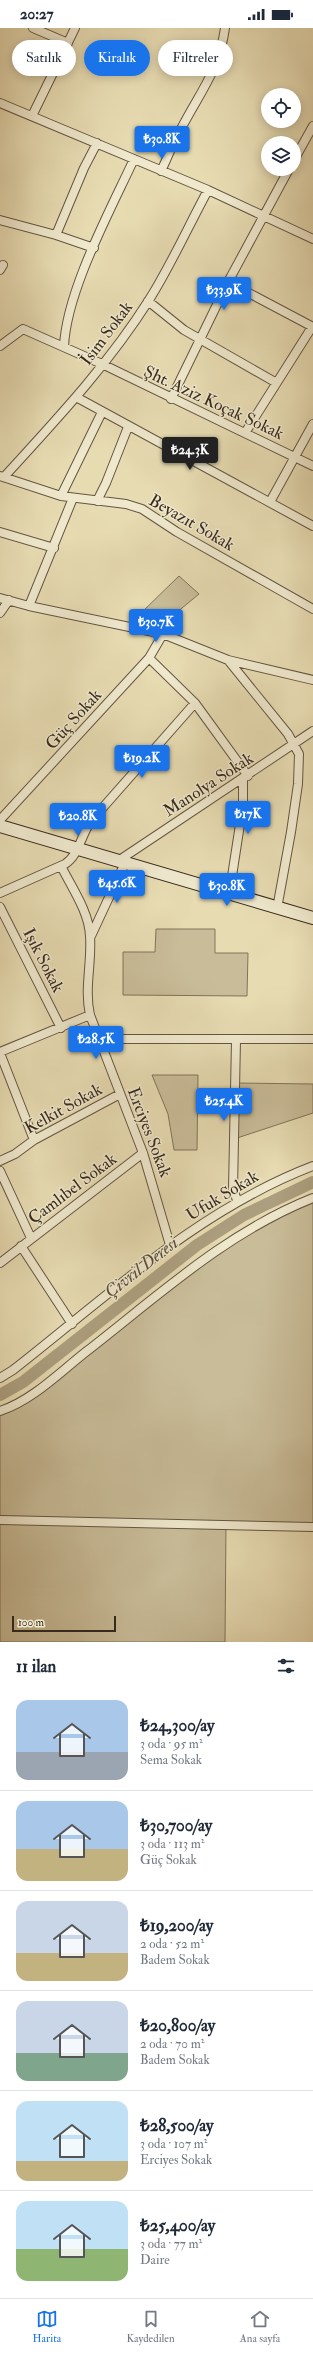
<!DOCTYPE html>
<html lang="tr">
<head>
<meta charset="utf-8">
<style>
	:root { --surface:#fff; --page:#f6f6f7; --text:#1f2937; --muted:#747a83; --line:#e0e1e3; --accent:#1a73e8 }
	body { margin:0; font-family:"IM FELL Double Pica",serif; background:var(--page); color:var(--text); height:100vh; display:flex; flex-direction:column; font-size:15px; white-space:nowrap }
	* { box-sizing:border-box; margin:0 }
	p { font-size:13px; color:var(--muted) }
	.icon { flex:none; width:22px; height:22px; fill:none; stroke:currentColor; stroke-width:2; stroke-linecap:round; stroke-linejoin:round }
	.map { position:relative; height:1614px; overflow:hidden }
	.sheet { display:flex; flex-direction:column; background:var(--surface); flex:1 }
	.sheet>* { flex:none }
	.hud { position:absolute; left:12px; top:12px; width:289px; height:36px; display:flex; gap:8px }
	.tools { position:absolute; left:261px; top:60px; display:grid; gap:8px }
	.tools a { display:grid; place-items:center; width:40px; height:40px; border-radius:50%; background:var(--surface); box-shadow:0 2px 10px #0003; font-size:20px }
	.scale { position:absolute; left:12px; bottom:10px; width:104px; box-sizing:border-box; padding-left:4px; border:2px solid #382a1d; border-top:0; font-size:11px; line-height:14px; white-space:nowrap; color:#382a1d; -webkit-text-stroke:3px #efe8cd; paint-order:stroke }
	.price { position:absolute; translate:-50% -34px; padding:0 9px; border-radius:4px; background:var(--accent); color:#fff; font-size:13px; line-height:26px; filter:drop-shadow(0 1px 2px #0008) }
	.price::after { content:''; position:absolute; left:50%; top:24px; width:12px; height:9px; margin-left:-6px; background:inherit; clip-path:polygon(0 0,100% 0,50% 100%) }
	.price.selected { background:#222; color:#fff }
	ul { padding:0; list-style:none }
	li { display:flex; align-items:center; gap:12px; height:100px; padding:0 16px }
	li+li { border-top:1px solid var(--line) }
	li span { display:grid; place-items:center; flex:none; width:112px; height:80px; border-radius:12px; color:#555 }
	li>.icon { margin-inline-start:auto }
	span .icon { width:48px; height:48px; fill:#fffc; stroke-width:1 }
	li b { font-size:17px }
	h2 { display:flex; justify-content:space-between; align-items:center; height:48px; padding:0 16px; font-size:17px }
	.pill { padding:0 14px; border-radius:18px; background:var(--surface); box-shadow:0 2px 10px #0003; font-size:14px; line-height:36px }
	.pill.selected { background:var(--accent); color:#fff }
	.status { display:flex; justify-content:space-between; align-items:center; height:28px; padding:0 20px; background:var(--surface); direction:ltr }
	.status svg { height:11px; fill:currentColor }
	.dock { display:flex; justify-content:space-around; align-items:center; height:56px; border-top:1px solid var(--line); background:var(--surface); font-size:11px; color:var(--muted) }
	.dock a { display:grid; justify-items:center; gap:2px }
	.dock .selected { color:var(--accent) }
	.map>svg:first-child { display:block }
</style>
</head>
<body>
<div class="status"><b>20:27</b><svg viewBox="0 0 49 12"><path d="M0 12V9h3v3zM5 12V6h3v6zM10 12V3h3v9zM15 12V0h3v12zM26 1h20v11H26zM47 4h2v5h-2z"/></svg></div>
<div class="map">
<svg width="313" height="1614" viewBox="0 0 313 1614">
	<rect width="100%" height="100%" fill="#e7dbb2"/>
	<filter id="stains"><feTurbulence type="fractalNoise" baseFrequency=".005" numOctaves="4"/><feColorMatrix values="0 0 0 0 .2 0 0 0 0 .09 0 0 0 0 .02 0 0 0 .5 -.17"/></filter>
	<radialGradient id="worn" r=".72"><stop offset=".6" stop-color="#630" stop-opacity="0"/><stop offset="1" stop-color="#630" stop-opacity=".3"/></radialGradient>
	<path fill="#c9bd99" stroke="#80745b" d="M179 548 199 566 153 604 137 600 140 586Z
		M156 901H215V925H248L247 968 123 967V924H155Z
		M152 1047H198L197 1122H174L168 1086Z
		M235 1055 313 1056V1085L234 1111Z
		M313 1170V1499L226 1496 225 1614H0V1383L20 1373 206 1229Z"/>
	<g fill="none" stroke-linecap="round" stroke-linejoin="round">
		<path stroke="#ac9f7f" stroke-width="12" d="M0 1367 23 1354 197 1217 244 1187 313 1154"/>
		<g stroke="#645642" stroke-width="10">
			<path id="street" d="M33 0 68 15
				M0 75 208 162 313 211
				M32 88 75 0
				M294 132 313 98
				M161 143C168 129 173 114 181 101 200 64 219 43 225 0
				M0 192 56 207 94 220
				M56 207 84 140 97 115
				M0 242 3 237
				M228 254 313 299
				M148 273 184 302 275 354
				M0 318 23 301 102 336 313 438
				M64 319C66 264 110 183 134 131
				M76 369 313 498
				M171 371 228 254 289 141
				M245 405 312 299
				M0 448 61 468 126 476 142 481 177 504 313 581
				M4 449C55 393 108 337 149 272 171 237 188 199 208 162
				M61 468 102 384
				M97 473 106 455 128 399
				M270 474 313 396
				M0 504 54 520
				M0 570 29 578 163 606 228 632 313 652
				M29 578 73 470
				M0 585 9 572
				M149 630 195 675 248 748
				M228 632 288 706 299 726 298 756 291 804 278 875
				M0 792 149 630 163 606
				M118 833 313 703
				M61 838C72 860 89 884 90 908 92 935 84 961 90 987L143 1125 170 1217
				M230 861 243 777V751
				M0 865 65 836C79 827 81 807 91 793L195 675
				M0 879 61 1000
				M91 908 125 835
				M97 1007 120 1011H313
				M236 1012 233 1161 237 1172
				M0 1024 90 987
				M0 1025 34 1112
				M0 1133 15 1126 34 1112 120 1066
				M0 1143 31 1210
				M21 1218 72 1296
				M0 1235 143 1125
				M0 1350 13 1342C109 1267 198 1182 313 1138
				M0 1383C33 1372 60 1344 87 1323 159 1267 227 1204 313 1170
				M0 1492 313 1499"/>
		</g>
		<g stroke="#382a1d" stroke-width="14">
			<path id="secondary" d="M0 798 313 890"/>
		</g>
		<use href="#street" stroke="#efe8cd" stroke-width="8"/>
		<use href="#secondary" stroke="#efe8cd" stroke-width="12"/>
	</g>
	<g text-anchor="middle" stroke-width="3" stroke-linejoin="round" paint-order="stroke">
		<g font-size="17" fill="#382a1d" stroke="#efe8cd">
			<text transform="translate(106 305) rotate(-53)" y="6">İsim Sokak</text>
			<text transform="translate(214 374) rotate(25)" y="6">Şht. Aziz Koçak Sokak</text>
			<text transform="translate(192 494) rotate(30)" y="6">Beyazıt Sokak</text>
			<text transform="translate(73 691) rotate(-48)" y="6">Güç Sokak</text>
			<text transform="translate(208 756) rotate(-33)" y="6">Manolya Sokak</text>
			<text transform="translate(44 932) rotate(63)" y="6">Işık Sokak</text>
			<text transform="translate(63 1080) rotate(-29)" y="6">Kelkit Sokak</text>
			<text transform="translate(150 1104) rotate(69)" y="6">Erciyes Sokak</text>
			<text transform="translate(72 1160) rotate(-37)" y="6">Çamlıbel Sokak</text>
			<text transform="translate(222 1167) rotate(-31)" y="6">Ufuk Sokak</text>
		</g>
		<g font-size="18" font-style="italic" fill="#5b4d3a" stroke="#efe8cd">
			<text transform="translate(141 1239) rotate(-38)" y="6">Çivril Deresi</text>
		</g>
	</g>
	<rect width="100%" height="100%" filter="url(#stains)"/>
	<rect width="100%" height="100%" fill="url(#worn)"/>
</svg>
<div class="tools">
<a><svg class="icon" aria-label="locate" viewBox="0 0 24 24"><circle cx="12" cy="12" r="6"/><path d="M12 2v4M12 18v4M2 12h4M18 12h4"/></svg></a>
<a><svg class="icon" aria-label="layers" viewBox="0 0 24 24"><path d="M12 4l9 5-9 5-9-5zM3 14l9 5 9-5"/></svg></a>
</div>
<div class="scale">100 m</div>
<b class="price" style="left:162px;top:132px">₺30.8K</b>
<b class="price" style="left:224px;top:283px">₺33.9K</b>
<b class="price selected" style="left:190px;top:443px">₺24.3K</b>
<b class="price" style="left:156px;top:615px">₺30.7K</b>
<b class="price" style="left:142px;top:751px">₺19.2K</b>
<b class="price" style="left:248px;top:807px">₺17K</b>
<b class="price" style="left:78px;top:809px">₺20.8K</b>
<b class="price" style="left:117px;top:876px">₺45.6K</b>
<b class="price" style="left:227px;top:879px">₺30.8K</b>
<b class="price" style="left:96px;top:1032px">₺28.5K</b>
<b class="price" style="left:224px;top:1094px">₺25.4K</b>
<div class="hud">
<a class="pill">Satılık</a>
<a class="pill selected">Kiralık</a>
<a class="pill">Filtreler</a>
</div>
</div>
<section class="sheet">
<h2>11 ilan<svg class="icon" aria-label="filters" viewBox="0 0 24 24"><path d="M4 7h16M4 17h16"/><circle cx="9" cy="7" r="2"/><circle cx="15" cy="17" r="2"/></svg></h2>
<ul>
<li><span style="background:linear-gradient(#a9c7e8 65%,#9aa5b1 0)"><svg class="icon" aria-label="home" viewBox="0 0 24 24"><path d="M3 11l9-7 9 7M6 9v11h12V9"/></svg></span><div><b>₺24,300/ay</b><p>3 oda · 95 m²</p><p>Sema Sokak</p></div></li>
<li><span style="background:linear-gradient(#a9c7e8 60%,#c2b280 0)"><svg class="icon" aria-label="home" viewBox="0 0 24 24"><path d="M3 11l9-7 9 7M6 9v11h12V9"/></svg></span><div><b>₺30,700/ay</b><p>3 oda · 113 m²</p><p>Güç Sokak</p></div></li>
<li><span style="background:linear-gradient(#c9d6e8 65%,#c2b280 0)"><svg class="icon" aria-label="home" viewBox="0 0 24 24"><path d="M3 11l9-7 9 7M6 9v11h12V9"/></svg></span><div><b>₺19,200/ay</b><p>2 oda · 52 m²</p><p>Badem Sokak</p></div></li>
<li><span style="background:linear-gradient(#c9d6e8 65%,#7fa58c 0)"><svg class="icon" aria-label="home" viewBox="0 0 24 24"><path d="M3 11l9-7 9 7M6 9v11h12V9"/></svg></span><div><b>₺20,800/ay</b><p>2 oda · 70 m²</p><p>Badem Sokak</p></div></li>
<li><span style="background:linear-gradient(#bfe0f5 75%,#c2b280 0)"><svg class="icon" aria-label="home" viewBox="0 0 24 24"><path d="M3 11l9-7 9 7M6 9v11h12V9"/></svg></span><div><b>₺28,500/ay</b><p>3 oda · 107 m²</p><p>Erciyes Sokak</p></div></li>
<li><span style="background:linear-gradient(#bfe0f5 60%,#8fb573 0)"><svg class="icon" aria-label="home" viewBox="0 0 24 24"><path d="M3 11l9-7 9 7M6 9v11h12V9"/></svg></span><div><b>₺25,400/ay</b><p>3 oda · 77 m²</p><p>Daire</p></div></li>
</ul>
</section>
<nav class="dock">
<a class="selected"><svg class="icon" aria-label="map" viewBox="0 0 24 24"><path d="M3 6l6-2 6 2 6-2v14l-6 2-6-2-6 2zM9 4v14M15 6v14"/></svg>Harita</a>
<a><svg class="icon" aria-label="saved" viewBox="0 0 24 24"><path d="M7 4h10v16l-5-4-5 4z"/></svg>Kaydedilen</a>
<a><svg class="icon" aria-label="home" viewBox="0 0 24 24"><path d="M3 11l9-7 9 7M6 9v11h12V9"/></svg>Ana sayfa</a>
</nav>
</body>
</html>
